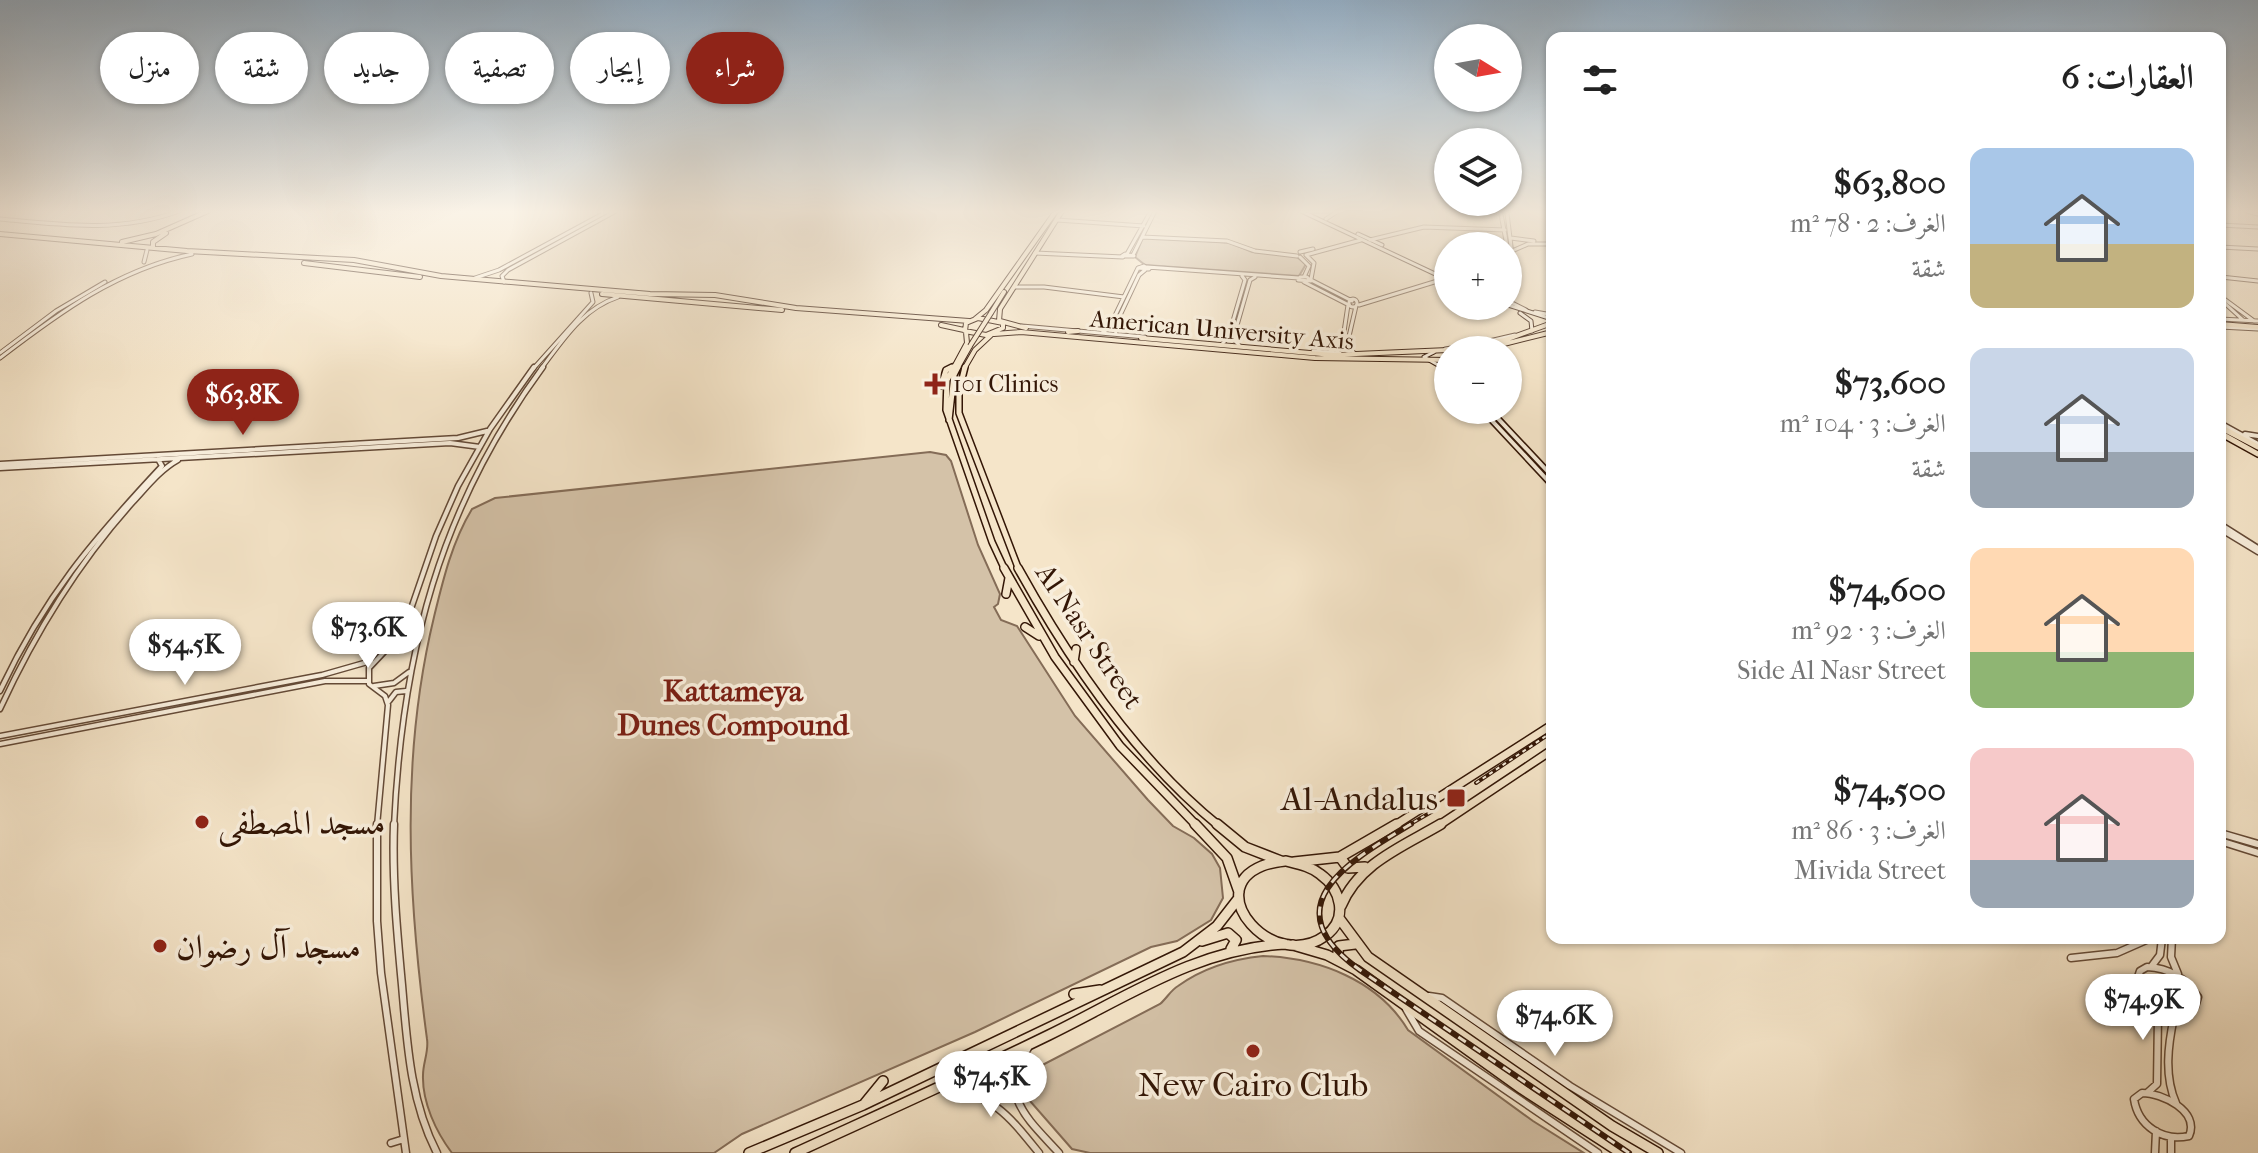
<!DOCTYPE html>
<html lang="ar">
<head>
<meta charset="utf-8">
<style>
	:root { --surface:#fff; --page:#f2f2f2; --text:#222; --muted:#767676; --accent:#8f2418 }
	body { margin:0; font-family:"IM FELL French Canon",Amiri,serif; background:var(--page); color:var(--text); direction:rtl; height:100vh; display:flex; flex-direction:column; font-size:30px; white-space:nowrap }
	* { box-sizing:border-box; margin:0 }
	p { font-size:26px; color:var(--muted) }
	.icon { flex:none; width:44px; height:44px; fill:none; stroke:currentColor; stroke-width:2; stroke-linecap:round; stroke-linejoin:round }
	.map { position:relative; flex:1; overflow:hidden; direction:ltr }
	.sheet { position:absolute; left:1546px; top:32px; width:680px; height:912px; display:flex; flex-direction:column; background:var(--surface); border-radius:16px; box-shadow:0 2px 6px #0004; direction:rtl }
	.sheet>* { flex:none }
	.guide { position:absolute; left:24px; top:32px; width:760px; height:72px; direction:rtl; display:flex; gap:16px }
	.needle { width:52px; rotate:101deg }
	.controls { position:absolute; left:1434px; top:24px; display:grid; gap:16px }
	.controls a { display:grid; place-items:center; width:88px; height:88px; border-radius:50%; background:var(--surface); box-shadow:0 2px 6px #0004; font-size:40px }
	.price { position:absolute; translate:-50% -68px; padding:0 18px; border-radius:28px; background:#fff; color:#222; font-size:26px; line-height:52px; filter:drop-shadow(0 2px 4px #0008) }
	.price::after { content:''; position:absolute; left:50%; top:48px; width:24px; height:18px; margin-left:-12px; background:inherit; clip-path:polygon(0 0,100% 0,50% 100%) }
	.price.current { background:var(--accent); color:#fff }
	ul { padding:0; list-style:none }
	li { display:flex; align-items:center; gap:24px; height:200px; padding:0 32px }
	li span { display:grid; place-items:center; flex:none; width:224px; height:160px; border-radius:16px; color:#555 }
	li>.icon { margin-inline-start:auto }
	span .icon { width:96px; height:96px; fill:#fffc; stroke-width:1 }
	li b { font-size:34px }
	h2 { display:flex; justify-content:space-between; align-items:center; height:96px; padding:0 32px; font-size:34px }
	.chip { padding:0 28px; border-radius:36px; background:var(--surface); box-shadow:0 2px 6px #0004; font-size:28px; line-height:72px }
	.chip.current { background:var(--accent); color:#fff }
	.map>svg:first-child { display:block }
</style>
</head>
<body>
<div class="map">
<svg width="2258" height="1153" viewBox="0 0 2258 1153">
	<rect width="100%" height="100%" fill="#f5e5c9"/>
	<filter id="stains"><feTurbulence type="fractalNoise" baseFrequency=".0025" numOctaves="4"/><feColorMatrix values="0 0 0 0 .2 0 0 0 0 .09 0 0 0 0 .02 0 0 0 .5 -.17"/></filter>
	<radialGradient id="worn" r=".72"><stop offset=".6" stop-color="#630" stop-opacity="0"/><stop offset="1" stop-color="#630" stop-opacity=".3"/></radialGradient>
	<path fill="#d4c2a8" stroke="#846c57" stroke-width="2" d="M1148 236 1231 243 1252 252 1294 255 1306 264 1299 276 1145 265 1135 257 1143 237Z
		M930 452 946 455 951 461 978 545 1000 594 998 604 994 607 1001 620 1017 626 1075 716 1148 800 1173 826 1194 838 1212 854 1220 868 1223 898 1211 920 1177 941 1151 947 975 1032 742 1134 714 1153H452C436 1132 422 1102 423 1075 423 1063 429 1051 427 1039 408 898 400 757 434 617 443 580 452 542 472 509L495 498Z
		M1263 956C1319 958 1378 980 1408 1030L1533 1121 1584 1153H1090L1072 1149 1023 1093 1027 1073 1160 1004C1167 998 1171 990 1178 986 1203 968 1233 959 1263 956Z"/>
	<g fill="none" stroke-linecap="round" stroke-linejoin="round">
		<g stroke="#644a37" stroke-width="5">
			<path id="tertiary-far2" d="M1310 211H1328
				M1493 211 1498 213
				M2247 211 2258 214
				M1507 213 1513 263 1508 268
				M1501 214 1507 246
				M0 219C62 225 120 233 179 211
				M1326 219 1338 211
				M1057 220 1144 226
				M2220 225 2258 227
				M1142 237 1227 241 1255 251 1297 256
				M1511 238 1534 241
				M1370 240 1424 227 1505 230
				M2220 247 2258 249
				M1512 251 1528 244H1552
				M1300 252 1313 249
				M1035 253 1123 257
				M1125 254 1134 256H1122Z
				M1127 254 1151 211
				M1508 254V263
				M1133 255 1155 211
				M1306 255 1361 240
				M1306 255 1314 263 1311 279
				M1300 257 1309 266 1304 277
				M144 262 147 250
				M1144 266 1149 269 1138 268Z
				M1147 267 1299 278
				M1300 277H1307L1311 281 1298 280Z
				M2221 277 2258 281
				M475 278 499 270 608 211
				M1311 280 1352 301
				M504 282 502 276 508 270 616 211
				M1304 282 1347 304
				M1015 287H1044L1124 297
				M2220 296 2254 321
				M1349 303a4 4 0 1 1 8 0a4 4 0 1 1-8 0Z
				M2220 299 2242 319
				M1508 301 1526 310
				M1359 305 1444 279
				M1535 312 1552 315
				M2220 319 2258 321
				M1022 326 1145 337
				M2220 327 2258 329
				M1103 332 1109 328 1138 268
				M1116 334 1115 326 1139 275 1145 270
				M1485 342 1515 335
				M1222 344 1228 338 1245 280 1242 276
				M1239 345 1233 339 1250 280 1255 277
				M1445 349 1464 346
				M1313 351 1340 353
				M1337 352 1342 345 1348 305
				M0 353 56 311 105 282
				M1354 353 1347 345 1356 306
				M0 358C60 312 117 270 192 254
				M533 369 593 302 591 293
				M541 369C563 340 582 309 618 297"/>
		</g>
		<g stroke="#644a37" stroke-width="7">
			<path id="tertiary-far1" d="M2220 423 2258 444
				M2245 434 2258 436
				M0 464 458 438 487 431
				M0 468 450 443 480 447
				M2220 524 2258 548
				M2220 529 2258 552
				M403 632 418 629
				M394 644H415
				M374 686 394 683 409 672
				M0 691C44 597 92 541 162 466L158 459
				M389 701 396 692 406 691
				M0 709C35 633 77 564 133 502 147 487 160 470 178 460
				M0 736 322 675 371 661
				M0 744 325 681H367
				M377 826 388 705 385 696 369 684V668L403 632 436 536 458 486 490 429 534 367
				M394 826C402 654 439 508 543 367"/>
		</g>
		<g stroke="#644a37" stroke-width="9">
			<path id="tertiary" d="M377 824V921L381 973 406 1153
				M394 824C392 878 397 932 402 985 407 1042 410 1101 437 1153
				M2220 833 2258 844
				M2220 841 2258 853
				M2172 938 2171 957 2178 974
				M2071 958 2117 953 2151 938
				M2147 967C2169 968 2186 978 2198 997L2195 1007C2170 1014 2148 1000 2138 977L2140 971Z
				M2151 967 2160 955 2162 938
				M1429 996 1442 998 1570 1086 1681 1153
				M1406 1009 1419 1031 1598 1153
				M1028 1048C997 1095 1027 1118 1059 1153
				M943 1088C992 1093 1010 1117 1039 1153
				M2142 1093C2162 1093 2200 1111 2189 1136 2163 1142 2138 1126 2134 1099Z
				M2147 1093 2157 1084 2158 1016 2153 1000
				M994 1101 1000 1090H1012
				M2176 1103C2164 1076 2168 1045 2174 1017L2182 1011
				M2171 1139V1153
				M391 1143 404 1139
				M2155 1153 2156 1131"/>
		</g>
		<g stroke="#331606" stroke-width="5">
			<path id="secondary-far1" d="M1301 211 1448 280
				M1358 234 1382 245
				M1508 305 1552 319
				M1520 313 1531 321 1532 331
				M1434 352 1424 357 1445 369"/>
		</g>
		<g stroke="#331606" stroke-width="7">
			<path id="secondary" d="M1442 367 1448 371
				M1482 410 1552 485
				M1490 410 1552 476"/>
		</g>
		<g stroke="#331606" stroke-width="6">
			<path id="primary-far3" d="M0 234 187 251 354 260 441 276 650 294 715 295 796 308 969 321
				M122 242 156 234 208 211
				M153 248V242L166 233
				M304 263 420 277
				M602 294 782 310
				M991 313 1004 292
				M978 318 1003 323V328L986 335 965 331 966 323Z
				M975 319 986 310 1056 211
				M999 321 1000 309 1062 211
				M1000 321 1026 328
				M2220 324 2258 327
				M941 325 964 330
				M1068 332 1078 331
				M994 334 1021 332 1315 358 1448 360
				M1141 338 1333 355 1448 350
				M1451 350 1505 340 1552 323
				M1480 350 1552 332
				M948 369 952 367
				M953 369 967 343 966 332
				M957 369 970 346
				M964 369 975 350 991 335"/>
		</g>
		<g stroke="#331606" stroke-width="8">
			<path id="primary-far2" d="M954 367 947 380 946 410 992 542 1005 570
				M965 367 959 391V413L1019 570
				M941 386 946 370 952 367
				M949 420 954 375 958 367
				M2220 427 2258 447
				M2220 433 2258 454"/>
		</g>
		<g stroke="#331606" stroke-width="10">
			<path id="primary-far1" d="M1004 568 1055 657 1120 746 1197 826
				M1018 568C1070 662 1135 758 1219 826
				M1006 594 1009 578
				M1025 627 1039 636
				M1074 662 1076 649
				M1394 826 1552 725
				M1438 826 1552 750"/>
		</g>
		<g stroke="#331606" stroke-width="12">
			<path id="primary" d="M1195 824 1227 858 1239 892
				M1217 824 1245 847 1281 861
				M1340 857 1348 868 1365 867
				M1286 861C1298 864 1310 866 1320 874 1341 889 1349 919 1325 936 1273 973 1201 891 1262 866 1269 863 1278 862 1286 861Z
				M1294 862 1340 857 1397 824
				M1341 906C1359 863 1402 847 1441 824
				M1339 918 1368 957 1612 1126 1658 1153
				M1202 941 1228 933 1236 940 1231 949
				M1293 945 1327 955 1356 970 1522 1089 1621 1153
				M1337 959 1339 946 1355 944
				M1074 994 1100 990
				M865 1103 883 1081
				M749 1153 863 1105 1183 952 1217 926 1238 899
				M795 1153C880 1114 965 1076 1049 1035 1127 997 1196 949 1285 944"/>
		</g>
		<use href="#tertiary-far2" stroke="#f8eedc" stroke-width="3"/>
		<use href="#tertiary-far1" stroke="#f8eedc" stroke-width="4"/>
		<use href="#tertiary" stroke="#f8eedc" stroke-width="6"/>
		<use href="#secondary-far1" stroke="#f8eedc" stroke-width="3"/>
		<use href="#secondary" stroke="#f8eedc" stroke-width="4"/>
		<use href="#primary-far3" stroke="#f5e5c9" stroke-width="4"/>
		<use href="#primary-far2" stroke="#f5e5c9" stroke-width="5"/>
		<use href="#primary-far1" stroke="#f5e5c9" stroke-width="7"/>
		<use href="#primary" stroke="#f5e5c9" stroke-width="9"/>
		<g stroke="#331606" stroke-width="4">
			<path id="rail-far1" d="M1476 783 1552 732
				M1407 826 1433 811"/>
		</g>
		<g stroke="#331606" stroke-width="6">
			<path id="rail" d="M1411 824C1349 861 1270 906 1360 970L1629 1153"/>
		</g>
		<use href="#rail-far1" stroke="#f8eedc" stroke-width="2" stroke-dasharray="4" stroke-linecap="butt"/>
		<use href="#rail" stroke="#f8eedc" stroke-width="3" stroke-dasharray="9" stroke-linecap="butt"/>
		<g stroke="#331606" stroke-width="6" stroke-linecap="butt">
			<path id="primary-bridge" d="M970 346 991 313"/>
		</g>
		<use href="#primary-bridge" stroke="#f5e5c9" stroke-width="4"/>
	</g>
	<linearGradient id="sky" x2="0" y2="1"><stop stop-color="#93acc1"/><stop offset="0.57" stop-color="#faf3e7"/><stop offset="1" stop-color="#faf3e7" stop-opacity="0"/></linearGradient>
	<rect width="2258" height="372" fill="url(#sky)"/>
	<g fill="#8f2418" stroke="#f8eedc" stroke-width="3">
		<path d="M931 372h8v8h8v8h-8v8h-8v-8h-8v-8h8z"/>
		<rect x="1446" y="788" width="20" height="20" rx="4"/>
		<circle cx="202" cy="822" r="8"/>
		<circle cx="160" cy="946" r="8"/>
		<circle cx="1253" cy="1051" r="8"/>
	</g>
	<g text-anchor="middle" stroke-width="7" stroke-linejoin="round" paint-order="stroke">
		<g font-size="24" fill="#331606" stroke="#f8eedc">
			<text transform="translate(1222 330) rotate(5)" y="8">American University Axis</text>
		</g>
		<g font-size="24" fill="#331606" stroke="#f8eedc" text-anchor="start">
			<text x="953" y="392">101 Clinics</text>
		</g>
		<g font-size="28" fill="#331606" stroke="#f8eedc">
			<text transform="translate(1090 636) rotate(56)" y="10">Al Nasr Street</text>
		</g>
		<g font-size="30" font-weight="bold" fill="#7a1f14" stroke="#f8eedc">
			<text x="733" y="701">Kattameya<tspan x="733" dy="34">Dunes Compound</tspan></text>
		</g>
		<g font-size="34" fill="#331606" stroke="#f8eedc" text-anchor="start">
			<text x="1438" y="810" text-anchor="end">Al-Andalus</text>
			<text x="218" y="834">مسجد المصطفى</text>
			<text x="176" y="958">مسجد آل رضوان</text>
			<text x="1253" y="1096" text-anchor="middle">New Cairo Club</text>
		</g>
	</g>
	<rect width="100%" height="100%" filter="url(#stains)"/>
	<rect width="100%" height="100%" fill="url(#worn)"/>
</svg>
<div class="controls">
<a><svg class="needle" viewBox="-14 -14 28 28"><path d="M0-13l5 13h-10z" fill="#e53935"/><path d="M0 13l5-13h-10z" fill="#767676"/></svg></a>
<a><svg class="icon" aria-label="layers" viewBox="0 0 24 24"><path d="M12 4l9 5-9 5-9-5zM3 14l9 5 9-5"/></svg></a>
<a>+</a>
<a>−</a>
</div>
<b class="price current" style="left:243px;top:437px">$63.8K</b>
<b class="price" style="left:368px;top:670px">$73.6K</b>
<b class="price" style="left:185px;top:687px">$54.5K</b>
<b class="price" style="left:2143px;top:1042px">$74.9K</b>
<b class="price" style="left:1555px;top:1058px">$74.6K</b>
<b class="price" style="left:991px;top:1119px">$74.5K</b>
<div class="guide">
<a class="chip current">شراء</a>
<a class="chip">إيجار</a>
<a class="chip">تصفية</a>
<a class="chip">جديد</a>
<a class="chip">شقة</a>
<a class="chip">منزل</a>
</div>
<section class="sheet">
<h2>العقارات: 6<svg class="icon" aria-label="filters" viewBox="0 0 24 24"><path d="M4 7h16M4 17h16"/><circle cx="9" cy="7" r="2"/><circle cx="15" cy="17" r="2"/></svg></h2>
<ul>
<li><span style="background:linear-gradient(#a9c7e8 60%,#c2b280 0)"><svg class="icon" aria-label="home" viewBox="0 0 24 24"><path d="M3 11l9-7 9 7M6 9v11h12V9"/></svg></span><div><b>$63,800</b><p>الغرف: 2 · 78 m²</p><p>شقة</p></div></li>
<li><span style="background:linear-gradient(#c9d6e8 65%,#9aa5b1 0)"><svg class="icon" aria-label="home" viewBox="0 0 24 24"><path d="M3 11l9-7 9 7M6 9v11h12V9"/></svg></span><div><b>$73,600</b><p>الغرف: 3 · 104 m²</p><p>شقة</p></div></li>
<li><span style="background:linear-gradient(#ffd9b3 65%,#8fb573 0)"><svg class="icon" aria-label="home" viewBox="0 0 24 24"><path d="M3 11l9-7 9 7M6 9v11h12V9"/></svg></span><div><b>$74,600</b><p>الغرف: 3 · 92 m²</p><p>Side Al Nasr Street</p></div></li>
<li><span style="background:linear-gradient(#f6c9c9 70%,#9aa5b1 0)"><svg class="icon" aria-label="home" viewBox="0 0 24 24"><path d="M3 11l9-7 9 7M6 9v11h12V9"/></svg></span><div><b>$74,500</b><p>الغرف: 3 · 86 m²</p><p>Mivida Street</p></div></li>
</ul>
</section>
</div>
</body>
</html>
